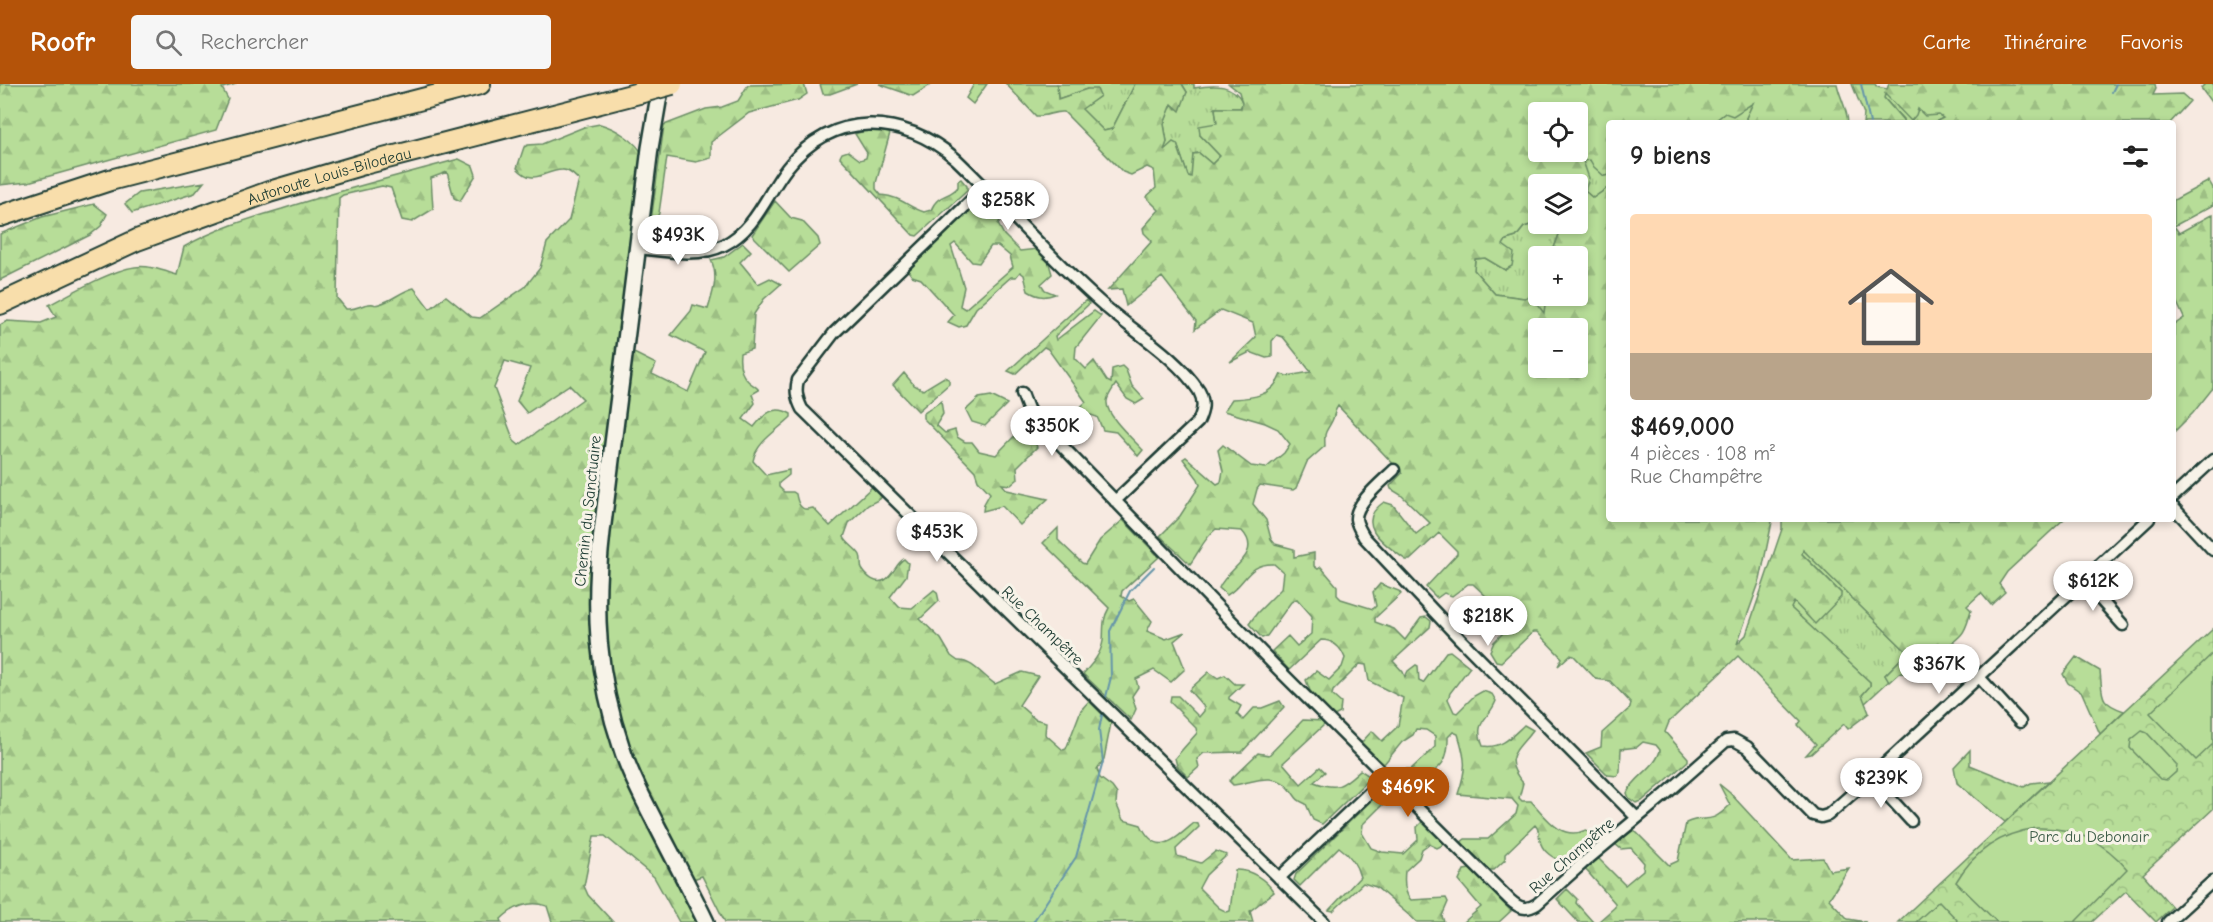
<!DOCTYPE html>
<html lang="fr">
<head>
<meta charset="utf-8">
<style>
	:root { --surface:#fff; --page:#f6f6f6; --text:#222; --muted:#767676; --line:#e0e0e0; --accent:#b45309 }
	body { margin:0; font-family:"Comic Neue",sans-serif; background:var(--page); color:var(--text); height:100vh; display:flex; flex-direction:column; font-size:22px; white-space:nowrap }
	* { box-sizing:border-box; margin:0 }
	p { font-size:20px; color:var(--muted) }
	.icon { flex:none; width:33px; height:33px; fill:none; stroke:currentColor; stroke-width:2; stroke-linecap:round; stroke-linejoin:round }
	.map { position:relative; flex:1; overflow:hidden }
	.side { position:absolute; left:1606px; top:36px; width:570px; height:402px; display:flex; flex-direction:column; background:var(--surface); border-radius:6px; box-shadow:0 3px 9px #0003 }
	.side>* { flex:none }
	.controls { position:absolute; left:1528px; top:18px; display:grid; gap:12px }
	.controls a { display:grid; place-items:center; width:60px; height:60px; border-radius:6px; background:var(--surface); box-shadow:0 3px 9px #0003; font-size:30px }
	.price { position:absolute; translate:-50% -51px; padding:0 14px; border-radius:21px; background:#fff; color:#222; font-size:20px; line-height:39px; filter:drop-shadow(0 2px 3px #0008) }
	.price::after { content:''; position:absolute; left:50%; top:36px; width:18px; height:14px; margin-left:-9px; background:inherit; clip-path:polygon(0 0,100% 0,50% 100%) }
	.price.selected { background:var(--accent); color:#fff }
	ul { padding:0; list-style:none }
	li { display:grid; align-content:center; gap:12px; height:318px; padding:0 24px }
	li+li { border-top:2px solid var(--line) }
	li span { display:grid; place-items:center; height:186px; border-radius:6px; color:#555 }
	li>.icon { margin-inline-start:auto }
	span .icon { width:108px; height:108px; fill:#fffc; stroke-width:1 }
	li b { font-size:26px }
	h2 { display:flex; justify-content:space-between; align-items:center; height:72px; padding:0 24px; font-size:26px }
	header { display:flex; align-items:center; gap:36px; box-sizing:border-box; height:84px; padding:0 30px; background:var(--accent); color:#fff }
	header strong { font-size:28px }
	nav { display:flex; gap:33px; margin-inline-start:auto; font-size:21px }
	.search { width:420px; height:54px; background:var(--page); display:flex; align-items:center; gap:15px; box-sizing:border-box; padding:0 21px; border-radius:6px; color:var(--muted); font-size:22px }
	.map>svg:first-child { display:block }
</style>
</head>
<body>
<header>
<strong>Roofr</strong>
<div class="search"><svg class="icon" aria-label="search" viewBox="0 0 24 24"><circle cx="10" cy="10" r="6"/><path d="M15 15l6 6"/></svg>Rechercher</div>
<nav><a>Carte</a><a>Itinéraire</a><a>Favoris</a></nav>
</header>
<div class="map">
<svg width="2213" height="838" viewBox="0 0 2213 838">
	<defs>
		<pattern id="grass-tufts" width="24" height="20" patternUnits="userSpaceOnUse" patternTransform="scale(1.5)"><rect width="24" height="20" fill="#b7dd98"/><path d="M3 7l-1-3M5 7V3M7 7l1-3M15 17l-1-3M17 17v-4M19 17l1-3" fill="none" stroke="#9dbf84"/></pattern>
		<pattern id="forest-firs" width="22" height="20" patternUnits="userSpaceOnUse" patternTransform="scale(1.5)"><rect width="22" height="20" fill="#b7dd98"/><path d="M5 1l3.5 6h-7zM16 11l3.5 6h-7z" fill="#9dbf84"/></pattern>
		<pattern id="park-crowns" width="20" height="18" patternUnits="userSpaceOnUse" patternTransform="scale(1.5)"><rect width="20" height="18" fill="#b7dd98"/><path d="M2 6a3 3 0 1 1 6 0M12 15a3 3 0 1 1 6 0" fill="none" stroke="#9dbf84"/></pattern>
	</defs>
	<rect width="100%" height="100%" fill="#f7eae1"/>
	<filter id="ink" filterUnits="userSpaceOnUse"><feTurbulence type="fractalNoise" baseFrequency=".0167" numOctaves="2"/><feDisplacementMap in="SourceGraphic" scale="12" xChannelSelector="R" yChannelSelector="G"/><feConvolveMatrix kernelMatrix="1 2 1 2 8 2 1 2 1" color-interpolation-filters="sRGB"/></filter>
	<g filter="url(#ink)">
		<path fill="url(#grass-tufts)" stroke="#6b8d66" stroke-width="1.5" d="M1057 0H1135L1112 45 1104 47 1081 25 1100 12 1087 5 1058 15Z
			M1182 0H1194V4C1216 0 1234 0 1243 19L1240 24H1215L1217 39 1200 51 1220 72 1212 80 1199 69 1193 70 1192 93 1188 92 1177 60 1163 68 1167 58 1164 40 1172 19 1176 25 1187 8Z
			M2205 0H2213V21L2201 4Z
			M1885 10 1939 31 1944 34 1933 39H1903V35L1884 14Z
			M1754 18 1746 34 1748 39H1712L1725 29Z
			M1583 76H1590L1604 92 1609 91V103L1593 114 1584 107Z
			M1539 138V140H1563L1551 172H1539V212H1546L1545 230 1524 214 1495 210 1474 186 1475 175 1485 174 1505 186 1502 161 1506 156 1516 153 1524 143Z
			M1803 465 1906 567V570L1885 591 1889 597 1864 620 1862 611 1870 602V598L1790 524 1794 518 1840 511 1841 509 1802 470Z"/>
		<path fill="url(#forest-firs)" stroke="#6b8d66" stroke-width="1.5" fill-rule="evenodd" d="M0 0H236L222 4 228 15 216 46 28 98 0 101Z
			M804 0 807 10 798 16 749 29 711 58V74L696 78 667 73 659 129 649 152 664 41 706 25 722 23 738 17 748 1Z
			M820 0H857L830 10H823Z
			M879 0H932L913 12Z
			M974 0H987L973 20 966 14Z
			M1006 0H1057L1058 15 1087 5H1097L1100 12 1082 25 1104 47 1112 45 1135 0H1182L1187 8 1180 27 1172 20 1164 40 1167 58 1164 66 1173 58 1177 60 1188 92 1191 93 1193 70 1199 69 1212 80 1220 72 1200 51 1199 42 1217 39 1215 24H1241L1242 19 1239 8 1229 0H1837C1840 14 1847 24 1848 39H1748L1746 34 1753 19 1733 32 1725 29 1712 39H1610L1609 91 1604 92 1594 83 1590 76 1583 77 1589 94 1585 107 1593 114 1609 103 1610 435H1768L1772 438 1760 496 1737 560 1746 551 1782 445V435H2064L2007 488 1999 500 2005 508 1991 521 1981 509 1967 522 1971 526C1964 556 1959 551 1939 570 1934 575 1928 583 1922 587 1916 591 1906 589 1899 589L1889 598 1885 591 1906 570V567L1803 466 1802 470 1841 509V513L1815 540 1794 518 1791 524 1870 598V602L1862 611 1869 629 1848 645 1844 640 1811 670 1806 671 1816 660 1798 641 1801 637 1738 572 1669 638 1665 648 1688 674V677L1642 717 1636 719 1629 714 1627 709C1634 693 1657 683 1660 666L1656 661 1643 658 1637 663 1621 665 1620 687 1617 692 1608 691 1586 669 1601 663 1602 649 1630 624 1631 619 1610 597 1596 595 1574 572 1570 571 1558 582 1562 574 1537 548H1533L1501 578 1496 577 1490 567 1494 558 1518 534 1501 520 1483 535 1477 534V525L1488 514 1473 500H1468L1452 512 1444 509 1437 514 1426 503 1457 470V467L1439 449 1410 476H1406C1386 461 1352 440 1384 418L1393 421 1416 450 1430 439 1401 411 1391 405 1390 402 1402 389 1338 322C1334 327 1335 331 1332 337 1326 349 1324 346 1325 362L1307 378 1296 404 1293 406 1260 401 1257 405 1253 420 1266 436 1271 455 1275 460 1294 465V473L1314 469V482L1318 485 1321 483 1337 502V511L1341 515 1373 525 1376 522 1373 508 1380 500 1399 507 1401 510 1375 534V538L1394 545 1405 556 1421 534 1426 533 1431 537 1430 543 1393 577 1403 588 1405 593 1408 587 1416 581 1418 582 1419 597 1423 599 1446 568 1450 567 1470 583 1450 609 1448 615 1454 628 1457 629 1474 612 1483 607 1492 610 1496 617C1488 637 1473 637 1483 662 1502 665 1512 652 1524 641L1533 646C1515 669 1502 674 1523 699L1519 714 1522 717H1531C1546 733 1561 758 1586 746L1599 756 1568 782C1559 776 1545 771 1541 760 1538 753 1541 747 1535 741L1505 770V776L1494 786H1488L1460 759 1465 755H1488L1516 730 1518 722 1512 715 1458 710C1467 684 1466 676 1458 650L1453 648 1448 653C1449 689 1430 685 1410 706L1396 691 1402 685H1411L1435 663V652L1426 646 1416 645 1413 651 1402 658 1384 680 1361 659 1372 647 1382 657 1398 642 1403 614 1369 597 1366 581 1360 580 1333 607 1332 611 1341 619 1340 629 1334 632 1310 607 1306 596 1316 587 1329 596 1342 583 1345 574C1341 564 1333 556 1321 556L1289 586 1272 567 1288 552 1297 562 1311 550 1312 532 1297 515 1291 518 1267 552 1262 554 1249 540 1257 529 1281 505 1283 488 1274 480C1247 479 1246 500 1227 511L1219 504C1227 484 1264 471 1242 447L1216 445C1204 454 1199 468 1190 480L1160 452 1180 432 1200 401 1198 395 1183 375 1186 373 1217 400 1221 398 1223 387 1218 366 1223 361 1251 382 1266 384 1284 369 1290 360 1278 345 1265 339 1224 327 1232 315C1253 314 1273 312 1281 290L1287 292 1311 288 1283 253 1277 251 1272 257V273L1266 274 1250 268 1230 278 1256 253 1253 239 1221 226 1195 245 1196 237 1162 193 1126 222 1122 205 1108 206 1152 157 1144 149 1143 144 1159 126 1146 113 1156 104 1154 86 1147 83 1131 91 1123 88 1064 28C1054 27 1046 33 1036 32ZM1539 28H1578V68H1539ZM1539 100H1578V140H1563L1551 172H1578V212H1546L1544 229 1531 212 1524 214 1495 210 1474 186 1475 175 1485 174 1505 186 1512 182 1514 169 1503 161 1506 156 1516 153 1524 143 1539 138ZM1539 244H1578V284H1539Z
			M1852 0H1875L1877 3 1887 5 1889 0H2155L2156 5 2153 11 2182 10 2190 17 2170 39H1933L1943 34 1939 31 1925 32 1918 25 1916 31 1911 37 1885 10 1884 14 1903 36V39H1863L1864 30Z
			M600 40C615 44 636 57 643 71L630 267 656 280 652 290 688 308 705 268 671 251 691 227 693 221 708 225C713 208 719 193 711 176L724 173 743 159 751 167 740 178 758 200 770 194 781 200 764 215 754 230 752 265 740 269C739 279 740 290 748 297 752 301 756 302 759 306L752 310 755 319 743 335 754 343C764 330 774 320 791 330V333C778 346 756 358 753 377L766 391 789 386V391L779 399V403L784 408H793L796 410C797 416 799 425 806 425 809 425 811 424 813 424L830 442 872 403 882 412 880 415 868 421 849 439 844 453C847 460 856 464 860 471 862 475 860 481 862 485 867 493 876 501 885 496 894 491 896 479 904 475L908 479 906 492 890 513 899 523 912 524 934 506 937 508 939 517 920 535 941 555 951 572 958 577C972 576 984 593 995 600L1022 588 1038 592 1019 621 1035 635 1046 638 1045 650 1063 666 1066 665 1081 626 1089 617 1111 639 1104 675 1097 685 1100 694 1112 703 1117 710 1116 719 1123 736 1141 741C1157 774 1174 756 1194 739L1198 740 1199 743 1176 765 1177 772 1201 779 1216 767 1227 771 1206 791 1199 804 1219 824 1227 828 1230 827 1235 786C1251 785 1266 796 1274 808L1250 827 1253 838H725L702 792 678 800 697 838H679L654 793 605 752H594L584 802 588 811 613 838H552L547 822C530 816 513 823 501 835L502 838H0V241L7 237 41 239 56 233 49 221C71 209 112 186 135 183 149 181 164 187 177 191L184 163C215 145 248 135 282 125 341 106 400 91 459 75L473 82 476 91 460 117 454 114 447 88 431 94 433 125 412 138 402 136 391 104 382 102 343 111 339 114 337 214 346 225C357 226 360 221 369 220 377 219 372 222 379 220 392 217 401 207 414 204L430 225 446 212 472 233 480 234 525 203 540 184 547 159 569 136 579 96C574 92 569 85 562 86 544 86 534 103 517 84L524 63 528 61 542 60 584 43ZM505 277 530 284 517 317 527 329 569 301 583 315 519 361 514 357 494 304Z
			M869 45 890 49 876 99V105L881 111C902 113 906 122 924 128L931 126C938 109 949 114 958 103V97L961 95 967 102V107L917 152 913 151 840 73 842 69 848 67 860 76 866 74 867 69 855 50Z
			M2209 97 2213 104V121L2174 142 2179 149 2213 130V304L2193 329 2174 348V241L2184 234 2174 212V116Z
			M204 98 195 109 132 129 125 120 139 109Z
			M985 116 994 122 1003 132 998 140 1004 151 1020 167 1038 165 1048 176 1052 190 1041 200 1045 206 1055 210C1045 214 1038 213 1028 207L1024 191 1020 188 1016 193H1011L976 224 966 241 959 243 948 238 954 231 921 195 912 192 906 184 979 117ZM955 159 972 178 979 179 991 162H998L1010 172 1013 183 965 225 960 222 964 203 951 162Z
			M775 117 791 134 802 137 818 154 820 161 789 188 752 151Z
			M94 120 107 130 101 142 90 151 0 196V150L42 133Z
			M1086 216 1089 220 1055 252 1056 256 1094 227 1101 232 1076 263 1075 274 1086 285 1094 277 1107 297 1111 299 1112 285 1122 282 1126 286 1132 302 1144 315 1136 320 1127 315 1116 300C1113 305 1108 311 1107 317 1105 331 1134 356 1143 366L1138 372 1116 348 1103 346 1097 333 1091 331 1083 336 1069 355H1066L1056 344 1086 318 1048 265 1044 263 1015 290 1008 287Z
			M904 289 914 301 923 306 944 293 949 295V300L918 327 893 301Z
			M991 312 1007 320 985 342 972 338 966 326 979 314Z
			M941 317 943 330 936 341 945 349 955 346 957 353 965 358H972L979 367 996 371 1023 343 1029 345 1037 363 1017 383 1018 395 1011 401 1002 400 1007 406 1048 415 1020 441 1002 422 983 427 984 420 990 409 978 396 975 387 923 334V330Z
			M1123 436 1159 473 1122 507 1121 512 1129 517 1134 515 1152 537 1147 547 1166 555 1185 548 1174 557 1185 585 1171 598 1154 586 1136 595 1138 603 1132 612 1136 625 1131 636 1083 590C1092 580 1101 570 1103 557 1104 544 1102 536 1109 524L1043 459 1058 444V456L1082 479 1085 480 1100 456Z
			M2076 573 2100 587C2103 612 2098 618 2124 627L2100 650 2082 609 2068 599 2063 590Z
			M1209 588 1218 594 1225 591 1235 600H1243L1229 613V615L1241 622 1237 630 1243 636 1254 624H1262L1280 617 1284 623 1242 668 1204 669 1197 675 1199 683 1188 693 1177 682 1175 674 1197 649 1196 644 1170 618 1171 612H1178L1199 633 1204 627V623L1189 606Z
			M1303 636 1324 637 1325 640 1283 679 1301 700 1320 683 1325 688 1314 698C1338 707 1342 702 1360 686L1371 693 1322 740 1313 736 1306 720C1294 715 1297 713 1289 704 1275 687 1250 699 1233 701L1229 697 1258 669 1269 671Z
			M1970 666V681L2024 703 2031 699 2049 697 2005 738 1957 699 1954 683Z
			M1719 700 1730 709 1792 776 1823 774 1830 787 1849 784 1829 815 1848 835 1866 838H1598L1615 823V819L1585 785 1597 773 1625 801 1643 786 1644 779 1631 764 1621 765 1614 759 1634 746 1669 781 1678 777 1686 739C1707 729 1707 744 1730 721Z
			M1388 707 1390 713 1363 740 1362 749 1371 764 1382 768 1403 770 1418 756 1417 743 1423 737 1445 760 1437 764 1429 760 1422 765 1419 774 1405 787C1404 796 1404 809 1411 816L1446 814 1448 818 1442 832 1444 838H1417L1376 803 1363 799 1333 827 1329 826 1360 793C1357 781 1349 770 1339 763L1300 802 1294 796 1296 790 1380 708Z
			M1470 785 1511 827 1499 838H1464L1481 823 1459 797 1464 786Z
			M1567 805 1577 815 1576 819 1593 838H1578L1557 815Z"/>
		<path fill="url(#park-crowns)" stroke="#6b8d66" stroke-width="1.5" d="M2213 545V725L2143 790 2172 823 2156 838 2126 807 2092 838H1898Z"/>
		<path fill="#b7dd98" stroke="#6b8d66" stroke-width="1.5" d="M2213 569V660L2196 676 2150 629Z
			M2142 647 2147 649 2177 681 2176 688 2167 696 2160 695 2130 664 2131 656Z
			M2037 744C2074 743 2104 757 2127 785L2075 838H1997L1956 798C1974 767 2002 749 2037 744Z
			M1939 817 1957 836 1956 838H1916Z"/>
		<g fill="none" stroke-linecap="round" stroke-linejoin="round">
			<path stroke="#6696a9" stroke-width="2" d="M1861 0 1870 39
				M2112 8 2116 0
				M1105 617 1111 593 1110 547 1130 507 1154 483
				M1033 838 1076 773 1103 678 1099 646 1103 626"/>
			<g stroke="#1f3d34" stroke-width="15">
				<path id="street" d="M985 103 834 249 798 296C795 307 797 315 802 325L1324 838
					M638 164C666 167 698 174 724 161 756 145 766 111 787 84 832 26 903 29 956 75 1005 122 1049 173 1100 218 1131 246 1176 272 1199 307 1205 318 1203 327 1198 338L1115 417
					M1022 309 1028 325 1035 334 1278 585 1510 816C1519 824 1526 827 1537 820L1583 779 1666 710 1726 657 1734 656 1747 663 1813 731 1821 733 1828 731 1871 693 2149 435
					M1394 386C1383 397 1355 419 1356 435 1357 442 1361 447 1364 453L1460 555 1637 734
					M2174 412 2213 376
					M2174 424 2213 466
					M2083 496 2123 541
					M1979 593 2020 638
					M1871 693 1911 737
					M1279 794 1387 692
					M2168 838 2213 797"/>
			</g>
			<g stroke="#1f3d34" stroke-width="20">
				<path id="secondary" d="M661 0 650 64 602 448C593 525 597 592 622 665 630 691 644 716 656 740 673 773 690 805 706 838"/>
			</g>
			<g stroke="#1f3d34" stroke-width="24">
				<g id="highway">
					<path d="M0 132 110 96 480 0"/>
					<path id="s1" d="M0 220 137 156 269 108 364 80 639 9"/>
				</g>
			</g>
			<use href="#street" stroke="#f7f3e8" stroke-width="10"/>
			<use href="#secondary" stroke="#f7f3e8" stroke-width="15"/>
			<use href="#highway" stroke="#f8deab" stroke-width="20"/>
			<g stroke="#1f3d34" stroke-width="24" stroke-linecap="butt">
				<path id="highway-bridge" d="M639 9 672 0"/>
			</g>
			<use href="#highway-bridge" stroke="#f8deab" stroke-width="20"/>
		</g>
	</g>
	<g text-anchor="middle" stroke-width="6" stroke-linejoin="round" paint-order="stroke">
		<g font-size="16" fill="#1f3d34" stroke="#f7f3e8">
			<text dy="6" stroke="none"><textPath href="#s1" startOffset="354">Autoroute Louis-Bilodeau</textPath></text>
			<text transform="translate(587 427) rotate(-84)" y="6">Chemin du Sanctuaire</text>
			<text transform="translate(1043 541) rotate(44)" y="6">Rue Champêtre</text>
			<text transform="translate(1571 771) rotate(-41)" y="6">Rue Champêtre</text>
		</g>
		<g font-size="16" fill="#3d5d48" stroke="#f7f3e8">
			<text x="2089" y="758">Parc du Debonair</text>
		</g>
	</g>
</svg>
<div class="controls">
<a><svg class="icon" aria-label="locate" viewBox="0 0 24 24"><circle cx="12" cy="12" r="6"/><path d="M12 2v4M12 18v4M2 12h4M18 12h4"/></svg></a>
<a><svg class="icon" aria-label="layers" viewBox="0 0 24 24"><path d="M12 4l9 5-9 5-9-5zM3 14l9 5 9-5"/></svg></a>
<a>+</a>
<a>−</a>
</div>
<b class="price" style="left:1008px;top:147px">$258K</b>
<b class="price" style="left:678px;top:182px">$493K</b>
<b class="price" style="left:1052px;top:373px">$350K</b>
<b class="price" style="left:937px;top:479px">$453K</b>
<b class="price" style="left:2093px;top:528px">$612K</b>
<b class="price" style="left:1488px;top:563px">$218K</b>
<b class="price" style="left:1939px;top:611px">$367K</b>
<b class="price" style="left:1881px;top:725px">$239K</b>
<b class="price selected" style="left:1408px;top:734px">$469K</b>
<section class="side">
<h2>9 biens<svg class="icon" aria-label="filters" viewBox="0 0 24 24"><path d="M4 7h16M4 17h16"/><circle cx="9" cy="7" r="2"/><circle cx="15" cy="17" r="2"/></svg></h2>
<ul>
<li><span style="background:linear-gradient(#ffd9b3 75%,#b9a48a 0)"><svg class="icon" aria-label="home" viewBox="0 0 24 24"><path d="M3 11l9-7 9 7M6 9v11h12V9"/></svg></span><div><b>$469,000</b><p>4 pièces · 108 m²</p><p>Rue Champêtre</p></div></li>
</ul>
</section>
</div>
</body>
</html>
